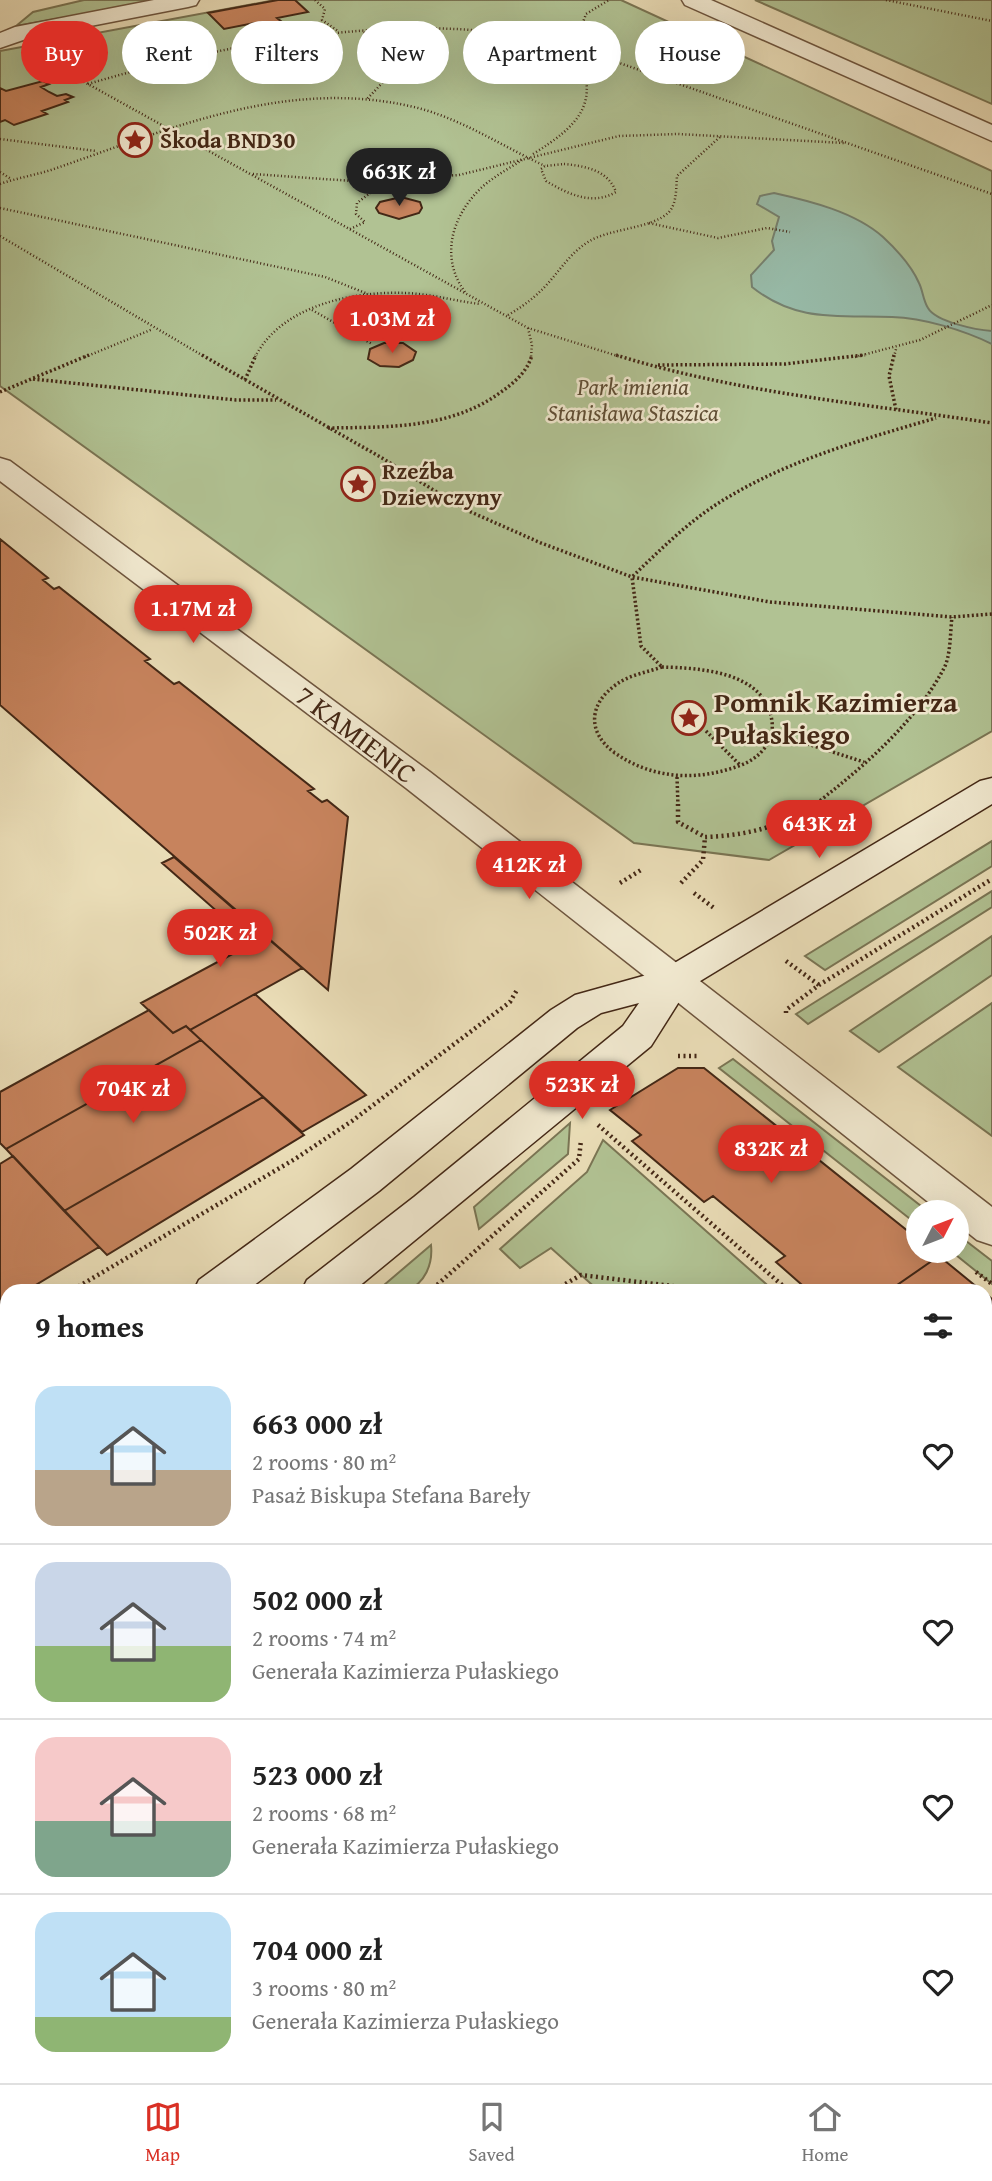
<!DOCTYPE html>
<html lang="en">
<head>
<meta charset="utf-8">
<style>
	:root { --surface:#fff; --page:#f2f2f2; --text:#222; --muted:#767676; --line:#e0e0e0; --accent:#d93025 }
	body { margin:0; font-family:"Gentium Book Plus",serif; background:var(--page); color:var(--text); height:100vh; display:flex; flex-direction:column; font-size:26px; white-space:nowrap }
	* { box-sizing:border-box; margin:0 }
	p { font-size:23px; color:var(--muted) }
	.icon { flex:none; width:38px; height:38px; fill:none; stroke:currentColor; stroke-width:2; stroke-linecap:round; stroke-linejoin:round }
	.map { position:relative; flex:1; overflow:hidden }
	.sheet { position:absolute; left:0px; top:1284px; width:992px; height:800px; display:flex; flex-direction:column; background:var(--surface); border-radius:21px 21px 0 0; box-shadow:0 7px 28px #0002 }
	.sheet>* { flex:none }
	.guide { position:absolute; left:21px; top:21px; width:950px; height:63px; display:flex; gap:14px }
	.needle { width:46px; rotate:48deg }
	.fabs { position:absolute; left:906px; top:1200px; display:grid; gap:14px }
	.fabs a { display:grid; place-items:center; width:63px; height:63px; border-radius:50%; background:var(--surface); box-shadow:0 7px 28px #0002; font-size:35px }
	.price { position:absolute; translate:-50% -60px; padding:0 16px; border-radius:24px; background:var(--accent); color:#fff; font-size:23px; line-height:46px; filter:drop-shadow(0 2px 4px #0008) }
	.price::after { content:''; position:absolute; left:50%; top:42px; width:21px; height:16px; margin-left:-10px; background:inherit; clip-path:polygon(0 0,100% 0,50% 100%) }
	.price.on { background:#222; color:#fff }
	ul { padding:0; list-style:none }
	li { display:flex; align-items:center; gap:21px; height:175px; padding:0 35px }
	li+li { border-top:2px solid var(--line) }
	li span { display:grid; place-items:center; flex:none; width:196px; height:140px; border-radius:21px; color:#555 }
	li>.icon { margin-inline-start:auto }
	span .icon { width:84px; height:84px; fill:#fffc; stroke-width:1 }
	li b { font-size:30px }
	h2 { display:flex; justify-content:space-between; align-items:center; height:84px; padding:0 35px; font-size:30px }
	.pill { padding:0 24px; border-radius:32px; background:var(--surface); box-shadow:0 7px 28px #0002; font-size:24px; line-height:63px }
	.pill.on { background:var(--accent); color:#fff }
	.dock { display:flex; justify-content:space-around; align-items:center; height:98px; border-top:2px solid var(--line); background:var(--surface); font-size:19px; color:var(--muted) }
	.dock a { display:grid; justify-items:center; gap:4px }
	.dock .on { color:var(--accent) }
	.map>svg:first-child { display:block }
</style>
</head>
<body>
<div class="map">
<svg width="992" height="2083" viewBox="0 0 992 2083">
	<rect width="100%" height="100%" fill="#eaddb7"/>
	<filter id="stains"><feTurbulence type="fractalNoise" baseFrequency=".00286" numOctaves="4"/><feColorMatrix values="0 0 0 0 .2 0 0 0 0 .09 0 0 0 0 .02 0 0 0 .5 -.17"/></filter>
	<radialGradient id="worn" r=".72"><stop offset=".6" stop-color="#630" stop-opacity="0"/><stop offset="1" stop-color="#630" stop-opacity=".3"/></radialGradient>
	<path fill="#b1c293" stroke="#7a7554" stroke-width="2" d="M84 0H165L16 26 33 12Z
		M275 0H621L992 171V731L769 860 634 843 0 386V51Z
		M755 0H992V104Z
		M992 841V866L825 970 805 956Z
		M992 891V907L808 1024 796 1014Z
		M992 936V975L879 1052 850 1031Z
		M992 1003V1136L898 1067Z
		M733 1059 930 1213H919V1226L719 1068Z
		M570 1123 568 1154 479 1229 474 1207Z
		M603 1140 774 1291H599L551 1248 520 1268 500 1249 587 1172Z
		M957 1234 992 1261V1284L951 1251H957Z
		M431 1245C433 1264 425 1284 406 1291 398 1294 385 1292 377 1291Z
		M985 1581 992 1587V1785L985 1776Z
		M992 1946V2083H847L853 2077H985V1952Z"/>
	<path fill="#98bcaa" stroke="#76816f" stroke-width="2" d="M774 193C810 201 855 212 883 237 896 249 912 267 919 283 923 291 923 300 928 308 936 322 977 330 992 331V344C963 330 924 318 892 317 839 315 797 323 752 287L751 275 774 250 772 241 779 217 757 204 760 196Z"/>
	<path fill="#c7835d" stroke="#442816" stroke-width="2" d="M278 0H295L308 12 277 18 282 22 258 27 254 23 224 29 208 13Z
		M64 32 67 37 35 42 32 38Z
		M43 81 49 84 41 87 49 92 57 96 66 94 73 97 65 100 68 102 42 111 47 114 14 125 5 120 0 122V88L6 91Z
		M401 197 420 202 422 208 419 213 399 219 379 213 376 208 380 202Z
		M384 343H403L416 352 413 360 399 367 380 366 368 359 370 349Z
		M0 539 48 578 43 580 54 589 59 587 150 659 145 661 174 684 179 682 314 789 308 791 322 802 327 800 348 817 328 990 0 705Z
		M174 857 302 968 190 1030 186 1026 173 1033 141 1003 253 943 162 863Z
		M255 994 366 1095 302 1132 190 1030Z
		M149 1010 173 1033 186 1026 201 1040 6 1149 0 1143V1092Z
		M201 1040 263 1097 64 1211 6 1149Z
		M678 1068H704L919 1240V1251H933L939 1256 887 1292H810L776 1262 785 1256 713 1196 704 1202 632 1141 641 1135 610 1110Z
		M263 1097 304 1135 107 1255 64 1211Z
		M13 1156 99 1247 24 1292H7V1301L0 1306V1164Z
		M939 1256 983 1292H887Z
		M985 1293 992 1299V1419L985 1413Z
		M7 1669V1763L0 1754V1678Z
		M258 2077H327L320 2083H263Z
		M327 2077H660L665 2083H320Z"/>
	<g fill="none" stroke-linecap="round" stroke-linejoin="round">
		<g stroke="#6e553e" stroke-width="3">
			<path id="pedestrian" d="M154 0H199L196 5 188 7 29 38 0 48V33L15 27Z
				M682 0H711L992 125V141L685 5Z"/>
		</g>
		<g stroke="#6e553e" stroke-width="3">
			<path id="minor" d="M674 967 687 971 992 1207V1245L977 1240 957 1224V1213H942L661 989 655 980 661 971Z
				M0 1963 7 1965V2026L0 2023Z
				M37 2077H93L96 2083H39Z"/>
		</g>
		<g stroke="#6e553e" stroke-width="3">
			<path id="tertiary" d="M0 458 10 461 430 772 687 971 693 980 687 989 674 993 661 989 406 788 0 481Z"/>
		</g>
		<g stroke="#442816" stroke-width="3">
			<path id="secondary" d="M992 778V804L687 989 651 1046 352 1292H301L307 1280 414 1197 623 1026 639 1003 601 1013 577 1028 379 1191 245 1292H193L199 1280 351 1169 551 1010 575 995 661 971 980 781Z
				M7 1400V1439L0 1441V1402Z
				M7 1485V1525L0 1527V1487Z"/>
		</g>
		<path stroke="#442816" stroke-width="2.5" stroke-dasharray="1 2.5" stroke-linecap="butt" d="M315 0 325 9 322 20 338 31
			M886 0 992 21
			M364 32 380 51 388 66 385 80 367 99
			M197 33 211 51
			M50 63 528 328 621 357
			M88 84C233 41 425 5 574 47L992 194
			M0 139 96 151
			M533 154C580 125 603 101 574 47L586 14 609 0
			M564 164C585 166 608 170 616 192 592 206 568 194 546 181L541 169 545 166Z
			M0 172 11 179
			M253 174 353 181 459 175 619 136 678 134 844 143
			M0 184C17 178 35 175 51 170 170 129 286 77 414 107 460 118 502 146 545 166
			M0 208 325 277 368 294
			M649 223 718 238 767 228 790 232
			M350 229 365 222 356 214 357 203 370 193 394 188 393 181
			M0 236 205 357
			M465 292C440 258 451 217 481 188 493 177 508 169 522 160
			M312 310 372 344
			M508 315C524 306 538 295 550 281 562 267 572 252 588 242 610 228 652 229 669 212 677 203 676 188 677 176L721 136
			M528 328 532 345 531 357
			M85 357 153 329
			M255 357C282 305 353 291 406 293 431 294 455 301 480 304
			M855 357 920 340 992 305
			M894 357 896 349"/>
		<path stroke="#442816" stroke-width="3.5" stroke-dasharray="2 2.5" stroke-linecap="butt" d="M202 355 382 458 464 509 541 543 632 577 770 602 952 617 992 614
			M616 355C737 393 867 404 992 423
			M894 355 889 376 896 410
			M658 365 785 364 865 355
			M33 379 236 400H276
			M245 380 256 355
			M0 392 89 355
			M328 428C388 427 451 429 501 392 515 382 527 372 532 355
			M661 666 641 646 632 577C659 551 686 524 717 504 784 461 861 440 936 418
			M662 667C698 668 761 671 771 716 774 729 772 740 763 750 753 762 740 766 726 770 687 781 648 776 615 753 586 732 589 703 617 684 629 675 648 672 662 667Z
			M706 731 741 766
			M773 733 864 762
			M677 777 678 806
			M813 806C861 769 914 724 943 670 951 657 950 633 952 617"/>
		<path stroke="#442816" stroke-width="4.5" stroke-dasharray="2 3.5" stroke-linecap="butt" d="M678 804V822L705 837
			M620 883 641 870
			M681 883 703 860 705 837C743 836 783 827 815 804
			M694 893 714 908
			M786 961 819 985
			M786 1013V1010L819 985 992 879
			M678 1056H697
			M598 1125 790 1292
			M976 1272 992 1284
			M69 1292 295 1159 352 1121 510 1002 517 990
			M429 1292 579 1159 581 1140
			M551 1292 581 1275 722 1292
			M0 1332 7 1328"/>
		<path stroke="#442816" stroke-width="5" stroke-dasharray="2.5 4.5" stroke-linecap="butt" d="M0 1584 7 1580
			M0 1823 7 1833
			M194 2077 198 2083"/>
		<use href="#pedestrian" fill="#f1e9d0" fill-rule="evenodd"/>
		<use href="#minor" fill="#f1e9d0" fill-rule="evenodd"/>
		<use href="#tertiary" fill="#f1e9d0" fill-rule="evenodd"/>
		<use href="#secondary" fill="#f1e9d0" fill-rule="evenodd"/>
	</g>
	<defs>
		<g id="sight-ring" transform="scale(1.75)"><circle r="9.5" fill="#f1e9d0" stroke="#8f2418" stroke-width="1.5"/><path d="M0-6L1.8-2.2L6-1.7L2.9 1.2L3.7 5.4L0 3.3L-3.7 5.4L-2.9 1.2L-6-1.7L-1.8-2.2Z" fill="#8f2418"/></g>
	</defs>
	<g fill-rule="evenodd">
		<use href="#sight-ring" x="135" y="140"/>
		<use href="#sight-ring" x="358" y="484"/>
		<use href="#sight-ring" x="689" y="718"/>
	</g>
	<g text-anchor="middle" stroke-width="5" stroke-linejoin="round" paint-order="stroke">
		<g font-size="23" font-weight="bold" fill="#442816" stroke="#f1e9d0" text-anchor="start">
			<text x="160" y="148">Škoda BND30</text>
			<text x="382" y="479">Rzeźba<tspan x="382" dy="26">Dziewczyny</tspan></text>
		</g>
		<g font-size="23" font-style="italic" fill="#5f4e35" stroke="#f1e9d0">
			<text x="633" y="395">Park imienia<tspan x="633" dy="26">Stanisława Staszica</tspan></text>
		</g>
		<g font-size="28" font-weight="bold" fill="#442816" stroke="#f1e9d0" text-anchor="start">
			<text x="714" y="712">Pomnik Kazimierza<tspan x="714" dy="32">Pułaskiego</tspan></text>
		</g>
		<g font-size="28" fill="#442816" stroke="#f1e9d0">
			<text transform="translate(356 734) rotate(37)" y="10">7 KAMIENIC</text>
		</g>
	</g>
	<rect width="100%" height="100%" filter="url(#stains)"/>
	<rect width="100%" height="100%" fill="url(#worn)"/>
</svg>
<div class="fabs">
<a><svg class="needle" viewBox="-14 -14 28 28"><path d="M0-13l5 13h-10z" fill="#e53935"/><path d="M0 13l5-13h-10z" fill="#767676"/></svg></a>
</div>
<b class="price on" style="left:399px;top:208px">663K zł</b>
<b class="price" style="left:392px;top:355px">1.03M zł</b>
<b class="price" style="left:193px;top:645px">1.17M zł</b>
<b class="price" style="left:819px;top:860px">643K zł</b>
<b class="price" style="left:529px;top:901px">412K zł</b>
<b class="price" style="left:220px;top:969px">502K zł</b>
<b class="price" style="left:582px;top:1121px">523K zł</b>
<b class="price" style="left:133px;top:1125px">704K zł</b>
<b class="price" style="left:771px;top:1185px">832K zł</b>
<div class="guide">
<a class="pill on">Buy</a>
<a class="pill">Rent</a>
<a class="pill">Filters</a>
<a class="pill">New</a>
<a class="pill">Apartment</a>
<a class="pill">House</a>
</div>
<section class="sheet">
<h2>9 homes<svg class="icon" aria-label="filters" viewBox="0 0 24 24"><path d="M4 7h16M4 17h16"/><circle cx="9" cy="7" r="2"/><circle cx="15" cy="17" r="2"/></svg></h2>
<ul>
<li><span style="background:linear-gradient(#bfe0f5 60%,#b9a48a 0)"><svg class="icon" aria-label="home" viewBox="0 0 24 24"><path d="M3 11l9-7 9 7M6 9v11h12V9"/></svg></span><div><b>663 000 zł</b><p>2 rooms · 80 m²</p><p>Pasaż Biskupa Stefana Bareły</p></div><svg class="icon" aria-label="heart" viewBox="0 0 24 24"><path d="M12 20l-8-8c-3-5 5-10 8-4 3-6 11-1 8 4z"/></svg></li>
<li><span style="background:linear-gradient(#c9d6e8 60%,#8fb573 0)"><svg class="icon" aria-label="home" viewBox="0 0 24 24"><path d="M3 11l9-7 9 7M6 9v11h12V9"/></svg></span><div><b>502 000 zł</b><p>2 rooms · 74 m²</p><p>Generała Kazimierza Pułaskiego</p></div><svg class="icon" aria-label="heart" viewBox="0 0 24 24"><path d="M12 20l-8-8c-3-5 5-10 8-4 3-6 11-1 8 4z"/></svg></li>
<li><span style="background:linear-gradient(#f6c9c9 60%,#7fa58c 0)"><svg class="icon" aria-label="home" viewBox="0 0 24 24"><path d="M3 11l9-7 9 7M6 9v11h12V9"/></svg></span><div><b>523 000 zł</b><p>2 rooms · 68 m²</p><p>Generała Kazimierza Pułaskiego</p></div><svg class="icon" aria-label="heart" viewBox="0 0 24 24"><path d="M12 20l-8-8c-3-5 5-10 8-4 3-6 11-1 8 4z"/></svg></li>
<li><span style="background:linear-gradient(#bfe0f5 75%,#8fb573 0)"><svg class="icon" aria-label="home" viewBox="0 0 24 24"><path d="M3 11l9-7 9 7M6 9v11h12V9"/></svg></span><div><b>704 000 zł</b><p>3 rooms · 80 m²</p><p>Generała Kazimierza Pułaskiego</p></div><svg class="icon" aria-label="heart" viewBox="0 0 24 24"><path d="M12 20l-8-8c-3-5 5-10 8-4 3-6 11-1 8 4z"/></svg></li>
</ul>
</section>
</div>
<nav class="dock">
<a class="on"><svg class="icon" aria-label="map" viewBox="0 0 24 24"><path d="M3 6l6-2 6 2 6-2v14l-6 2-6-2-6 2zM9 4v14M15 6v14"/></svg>Map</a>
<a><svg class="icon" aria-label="saved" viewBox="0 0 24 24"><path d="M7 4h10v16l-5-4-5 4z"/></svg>Saved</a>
<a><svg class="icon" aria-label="home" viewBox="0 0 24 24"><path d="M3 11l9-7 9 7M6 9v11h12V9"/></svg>Home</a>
</nav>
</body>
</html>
